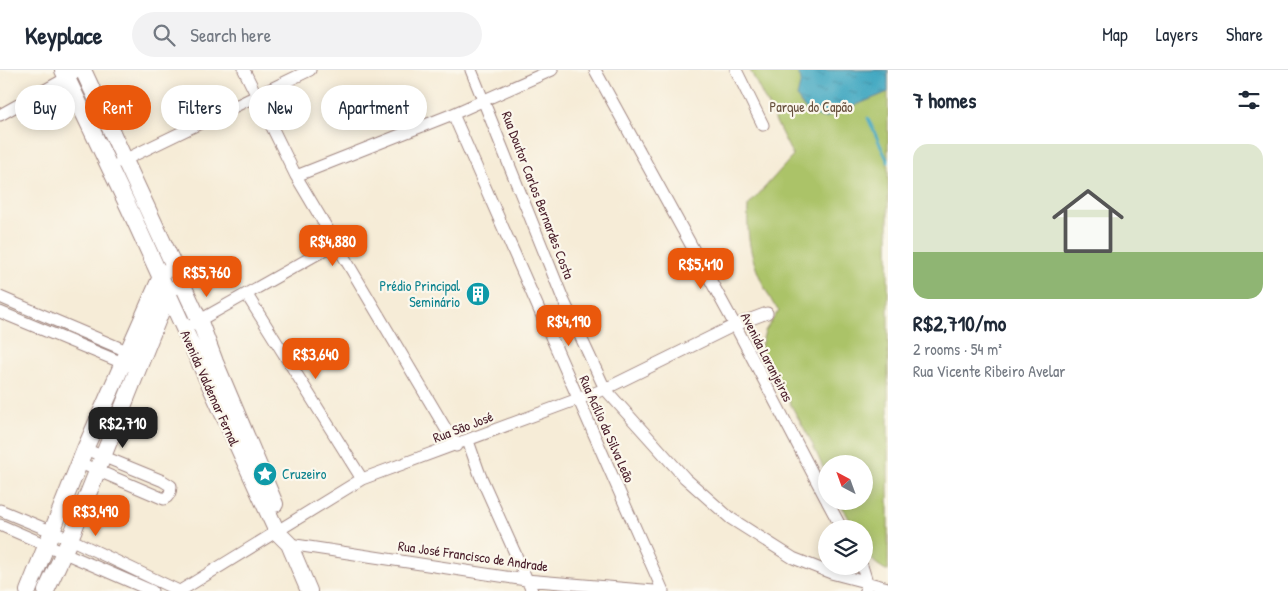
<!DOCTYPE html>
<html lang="en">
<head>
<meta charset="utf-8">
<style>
	:root { --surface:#fff; --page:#f2f2f3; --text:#1f2937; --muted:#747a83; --line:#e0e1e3; --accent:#ea580c }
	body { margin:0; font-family:"Patrick Hand",sans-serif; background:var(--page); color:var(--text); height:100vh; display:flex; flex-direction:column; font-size:19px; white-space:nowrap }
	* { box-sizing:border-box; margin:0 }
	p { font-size:16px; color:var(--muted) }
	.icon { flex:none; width:28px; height:28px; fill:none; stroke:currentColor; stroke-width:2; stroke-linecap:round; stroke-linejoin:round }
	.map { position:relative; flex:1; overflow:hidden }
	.sheet { display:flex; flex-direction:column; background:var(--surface); width:400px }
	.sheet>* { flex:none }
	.guide { position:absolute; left:15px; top:15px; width:475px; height:45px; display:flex; gap:10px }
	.needle { width:32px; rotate:319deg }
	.fabs { position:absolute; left:818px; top:385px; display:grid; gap:10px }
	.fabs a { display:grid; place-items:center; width:55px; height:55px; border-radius:50%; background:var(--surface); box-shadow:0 2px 12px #0003; font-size:25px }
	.price { position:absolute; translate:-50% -42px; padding:0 11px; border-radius:10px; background:var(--accent); color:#fff; font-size:16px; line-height:32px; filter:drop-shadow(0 1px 2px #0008) }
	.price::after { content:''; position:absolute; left:50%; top:30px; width:15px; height:11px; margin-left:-8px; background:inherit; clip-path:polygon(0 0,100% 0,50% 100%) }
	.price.current { background:#222; color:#fff }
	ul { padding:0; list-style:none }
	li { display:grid; align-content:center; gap:10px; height:265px; padding:0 25px }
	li+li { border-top:1px solid var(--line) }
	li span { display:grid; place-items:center; height:155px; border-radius:15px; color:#555 }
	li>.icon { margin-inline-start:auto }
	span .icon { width:90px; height:90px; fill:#fffc; stroke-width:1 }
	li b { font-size:21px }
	h2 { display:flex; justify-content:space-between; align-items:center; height:60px; padding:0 25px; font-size:21px }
	.tag { padding:0 18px; border-radius:22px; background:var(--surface); box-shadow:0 2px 12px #0003; font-size:18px; line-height:45px }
	.tag.current { background:var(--accent); color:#fff }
	header { display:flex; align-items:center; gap:30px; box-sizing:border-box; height:70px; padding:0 25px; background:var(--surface); border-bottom:1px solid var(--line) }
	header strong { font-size:24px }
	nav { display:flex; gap:28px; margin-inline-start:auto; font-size:18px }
	.search { width:350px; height:45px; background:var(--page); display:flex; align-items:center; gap:12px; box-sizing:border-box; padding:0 18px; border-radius:28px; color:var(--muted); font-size:19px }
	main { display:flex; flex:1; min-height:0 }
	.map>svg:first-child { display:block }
</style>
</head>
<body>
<header>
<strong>Keyplace</strong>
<div class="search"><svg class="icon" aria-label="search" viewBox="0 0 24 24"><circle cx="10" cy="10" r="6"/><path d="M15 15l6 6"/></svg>Search here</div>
<nav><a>Map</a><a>Layers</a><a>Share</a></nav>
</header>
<main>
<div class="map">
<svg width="888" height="521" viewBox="0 0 888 521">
	<defs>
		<pattern id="water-ripples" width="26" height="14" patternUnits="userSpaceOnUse" patternTransform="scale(1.25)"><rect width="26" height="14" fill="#41a7c1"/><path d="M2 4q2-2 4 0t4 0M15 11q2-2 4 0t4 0" fill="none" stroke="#38879d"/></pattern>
	</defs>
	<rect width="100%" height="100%" fill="#fbf7ec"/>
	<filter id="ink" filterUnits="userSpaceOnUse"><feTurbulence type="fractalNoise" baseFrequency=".02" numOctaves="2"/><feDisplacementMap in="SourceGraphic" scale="10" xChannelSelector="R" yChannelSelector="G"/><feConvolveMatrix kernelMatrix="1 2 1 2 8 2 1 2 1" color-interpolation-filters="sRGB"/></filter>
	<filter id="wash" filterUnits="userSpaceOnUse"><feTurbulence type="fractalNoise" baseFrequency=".0096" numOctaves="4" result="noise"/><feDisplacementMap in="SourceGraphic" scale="20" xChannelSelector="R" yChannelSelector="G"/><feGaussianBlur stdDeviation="1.12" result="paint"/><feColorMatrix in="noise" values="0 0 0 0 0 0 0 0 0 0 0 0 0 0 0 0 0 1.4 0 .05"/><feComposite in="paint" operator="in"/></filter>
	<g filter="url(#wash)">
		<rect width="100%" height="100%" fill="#f6ecd7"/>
		<path fill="#abc368" stroke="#7a714a" d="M750 0H888V501C868 491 864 481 864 459H855L839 431H864V394H826V404L810 369 760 280 765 261 779 240 774 235C754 200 746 177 748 136L793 86Z"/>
		<path fill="url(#water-ripples)" stroke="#466376" d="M797 0H888V22L825 48C811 46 803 39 797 27L801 10Z"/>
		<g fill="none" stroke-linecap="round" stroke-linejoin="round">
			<path stroke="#41a7c1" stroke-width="3" d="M868 48 888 92"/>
		</g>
	</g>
	<g filter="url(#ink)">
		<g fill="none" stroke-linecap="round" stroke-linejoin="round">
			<g stroke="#a08681" stroke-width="13">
				<path id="street" d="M244 0 296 106 456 376
					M471 0 563 229 605 319 685 408 730 448 793 488 831 503 888 518
					M595 0 735 255 826 429
					M736 0 763 55
					M453 44 663 521
					M0 45 81 0
					M120 92 310 0
					M296 106 453 44 552 0
					M247 225 362 409
					M0 227 134 284
					M0 242 130 296
					M193 254 335 174
					M468 371 480 405 532 521
					M80 393 164 429C170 426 171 422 171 416L163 411 85 379
					M827 431 842 459
					M0 440 70 469 179 521
					M0 455 152 521
					M289 474 526 510 654 521
					M862 496 867 512 865 521
					M180 521 362 409 605 319 735 255 767 243"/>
			</g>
			<g stroke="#a08681" stroke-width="18">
				<path id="secondary" d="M63 0 129 138 277 462 289 474 309 521
					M83 0 200 252 215 292 275 434
					M28 521 85 379 163 202
					M46 521 70 469 170 219"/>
			</g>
			<use href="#street" stroke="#fff" stroke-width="11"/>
			<use href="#secondary" stroke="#fff" stroke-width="16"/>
		</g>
	</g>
	<defs>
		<g id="building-disc" transform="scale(1.25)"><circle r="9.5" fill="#0f9aa8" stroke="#fbf7ec"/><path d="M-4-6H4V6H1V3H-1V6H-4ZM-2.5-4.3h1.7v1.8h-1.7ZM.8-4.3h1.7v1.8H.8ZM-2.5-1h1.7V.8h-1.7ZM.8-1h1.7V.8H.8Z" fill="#fff"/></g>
		<g id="sight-disc" transform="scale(1.25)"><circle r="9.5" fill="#0f9aa8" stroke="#fbf7ec"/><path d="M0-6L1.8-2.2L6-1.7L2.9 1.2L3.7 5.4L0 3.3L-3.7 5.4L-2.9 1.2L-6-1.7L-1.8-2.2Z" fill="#fff"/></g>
	</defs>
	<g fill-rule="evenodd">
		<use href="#building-disc" x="478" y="224"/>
		<use href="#sight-disc" x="265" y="404"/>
	</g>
	<g text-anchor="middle" stroke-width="4.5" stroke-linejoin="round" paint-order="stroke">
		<g font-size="14" fill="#67503d" stroke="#fbf7ec">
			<text x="811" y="42">Parque do Capão</text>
		</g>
		<g font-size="14" fill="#4a1f2b" stroke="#fbf7ec">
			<text transform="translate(538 125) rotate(69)" y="5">Rua Doutor Carlos Bernardes Costa</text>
			<text transform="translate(767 287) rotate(63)" y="5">Avenida Laranjeiras</text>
			<text transform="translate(210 318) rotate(66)" y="5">Avenida Valdemar Fernal</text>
			<text transform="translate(463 357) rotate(-21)" y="5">Rua São José</text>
			<text transform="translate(607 359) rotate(66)" y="5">Rua Acílio da Silva Leão</text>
			<text transform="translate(473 486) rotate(8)" y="5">Rua José Francisco de Andrade</text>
		</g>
		<g font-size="14" fill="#0d838f" stroke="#fbf7ec" text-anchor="end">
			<text x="460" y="221">Prédio Principal<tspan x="460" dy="16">Seminário</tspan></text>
			<text x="282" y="409" text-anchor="start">Cruzeiro</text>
		</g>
	</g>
</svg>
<div class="fabs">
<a><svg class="needle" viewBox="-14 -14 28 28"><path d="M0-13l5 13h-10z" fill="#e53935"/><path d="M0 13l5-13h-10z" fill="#747a83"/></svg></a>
<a><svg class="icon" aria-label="layers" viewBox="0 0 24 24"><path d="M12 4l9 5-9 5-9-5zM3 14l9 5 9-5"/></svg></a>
</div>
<b class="price" style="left:333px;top:197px">R$4,880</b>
<b class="price" style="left:701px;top:220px">R$5,410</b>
<b class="price" style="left:207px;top:228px">R$5,760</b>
<b class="price" style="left:569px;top:277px">R$4,190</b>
<b class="price" style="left:316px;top:310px">R$3,640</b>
<b class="price current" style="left:123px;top:379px">R$2,710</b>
<b class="price" style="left:96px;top:467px">R$3,490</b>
<div class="guide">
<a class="tag">Buy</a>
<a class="tag current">Rent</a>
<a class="tag">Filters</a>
<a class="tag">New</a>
<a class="tag">Apartment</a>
</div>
</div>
<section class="sheet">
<h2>7 homes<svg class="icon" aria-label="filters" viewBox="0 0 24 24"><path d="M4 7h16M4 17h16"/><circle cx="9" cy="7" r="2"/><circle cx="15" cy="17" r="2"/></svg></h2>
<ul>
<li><span style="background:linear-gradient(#dfe7d0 70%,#8fb573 0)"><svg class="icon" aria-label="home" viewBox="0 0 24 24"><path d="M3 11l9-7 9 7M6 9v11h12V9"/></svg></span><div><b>R$2,710/mo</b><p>2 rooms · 54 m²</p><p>Rua Vicente Ribeiro Avelar</p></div></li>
</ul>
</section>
</main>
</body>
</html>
